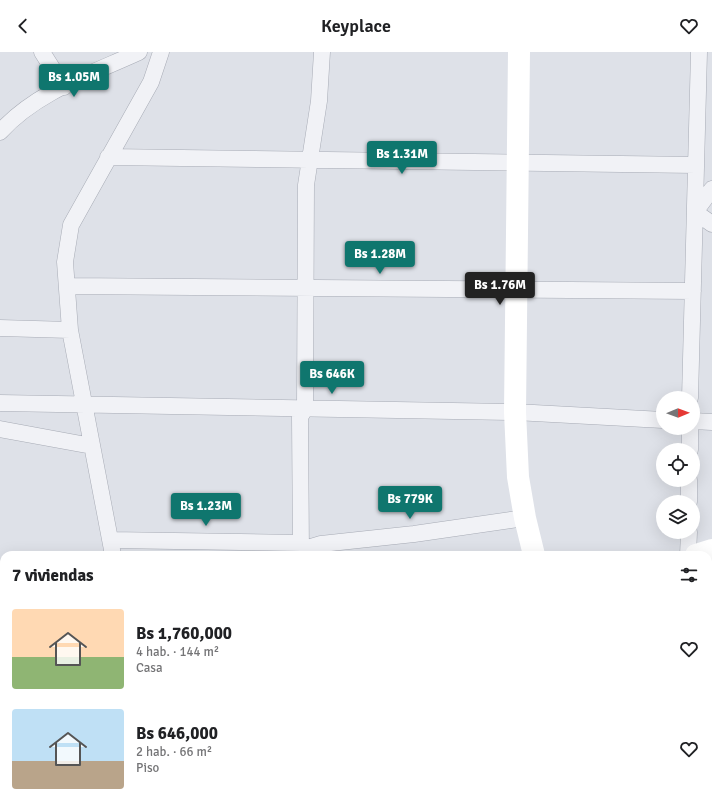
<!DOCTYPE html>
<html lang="es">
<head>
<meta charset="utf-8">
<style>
	:root { --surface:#fff; --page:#f6f6f6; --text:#202124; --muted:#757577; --accent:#0f766e }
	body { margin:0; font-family:Signika,sans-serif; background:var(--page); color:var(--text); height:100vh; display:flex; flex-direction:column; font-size:15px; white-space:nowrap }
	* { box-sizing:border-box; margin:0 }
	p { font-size:13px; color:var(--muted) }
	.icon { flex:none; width:22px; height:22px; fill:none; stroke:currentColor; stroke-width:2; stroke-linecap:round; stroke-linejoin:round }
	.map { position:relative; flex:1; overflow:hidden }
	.panel { position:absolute; left:0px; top:499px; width:712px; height:256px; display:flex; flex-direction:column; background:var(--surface); border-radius:12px 12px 0 0; box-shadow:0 4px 16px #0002 }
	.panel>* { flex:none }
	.needle { width:26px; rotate:89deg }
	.controls { position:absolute; left:656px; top:339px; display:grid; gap:8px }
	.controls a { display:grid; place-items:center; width:44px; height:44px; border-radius:50%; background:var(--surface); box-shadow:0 4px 16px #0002; font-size:20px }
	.price { position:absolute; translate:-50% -34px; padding:0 9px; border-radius:4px; background:var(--accent); color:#fff; font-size:13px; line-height:26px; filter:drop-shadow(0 1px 2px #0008) }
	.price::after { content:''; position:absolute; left:50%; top:24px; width:12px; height:9px; margin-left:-6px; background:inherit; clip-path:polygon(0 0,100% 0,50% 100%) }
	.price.current { background:#222; color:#fff }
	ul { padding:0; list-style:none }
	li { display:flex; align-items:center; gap:12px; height:100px; padding:0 12px }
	li span { display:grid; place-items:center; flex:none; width:112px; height:80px; border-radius:4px; color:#555 }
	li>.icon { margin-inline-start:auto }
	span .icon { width:48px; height:48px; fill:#fffc; stroke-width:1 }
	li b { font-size:17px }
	h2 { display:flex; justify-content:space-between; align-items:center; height:48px; padding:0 12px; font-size:17px }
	header { display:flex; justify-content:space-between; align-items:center; height:52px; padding:0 12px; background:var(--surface); font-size:18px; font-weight:600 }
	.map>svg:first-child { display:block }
</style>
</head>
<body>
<header><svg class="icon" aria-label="back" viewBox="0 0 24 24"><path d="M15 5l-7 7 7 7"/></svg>Keyplace<svg class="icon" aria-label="heart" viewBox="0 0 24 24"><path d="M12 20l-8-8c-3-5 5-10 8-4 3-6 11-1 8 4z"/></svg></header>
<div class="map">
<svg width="712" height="755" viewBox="0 0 712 755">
	<rect width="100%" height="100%" fill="#dee1e8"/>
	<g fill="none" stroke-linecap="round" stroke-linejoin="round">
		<g stroke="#a7abb5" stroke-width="17">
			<path id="street" d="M42 0 64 35
				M0 80C36 40 91 22 139 0
				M108 105 696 113
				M712 137 695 160 712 172
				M67 234 693 239
				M0 276 70 278
				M690 346 699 0
				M0 351 515 360 663 368
				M693 369 712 370
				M0 377 92 394
				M690 398V376
				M689 450V428
				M110 488 301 491
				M301 498 321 492 414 482 525 466
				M113 503 70 278 65 210 71 173 151 30 161 0
				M301 503 300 365 305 357 306 133 319 49 322 0
				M688 503 689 480
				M708 514 712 534
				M708 695 712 694
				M122 755 123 751
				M260 755V751"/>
		</g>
		<use href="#street" stroke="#f1f2f6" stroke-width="16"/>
		<path stroke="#fff" stroke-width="22" d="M519 0 515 360 518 425 525 466 534 503
			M696 503 712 498
			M708 520 712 518
			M0 680H4
			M596 751 597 755"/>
	</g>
</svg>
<div class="controls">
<a><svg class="needle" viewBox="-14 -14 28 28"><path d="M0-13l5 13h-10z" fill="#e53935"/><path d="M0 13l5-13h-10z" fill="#757577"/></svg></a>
<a><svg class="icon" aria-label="locate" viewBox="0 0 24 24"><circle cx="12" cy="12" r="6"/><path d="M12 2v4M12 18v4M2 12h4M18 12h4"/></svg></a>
<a><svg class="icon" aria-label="layers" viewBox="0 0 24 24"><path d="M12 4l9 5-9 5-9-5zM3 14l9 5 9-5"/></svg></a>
</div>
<b class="price" style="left:74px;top:46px">Bs 1.05M</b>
<b class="price" style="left:402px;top:123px">Bs 1.31M</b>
<b class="price" style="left:380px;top:223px">Bs 1.28M</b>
<b class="price current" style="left:500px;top:254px">Bs 1.76M</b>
<b class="price" style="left:332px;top:343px">Bs 646K</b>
<b class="price" style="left:410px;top:468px">Bs 779K</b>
<b class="price" style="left:206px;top:475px">Bs 1.23M</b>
<section class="panel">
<h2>7 viviendas<svg class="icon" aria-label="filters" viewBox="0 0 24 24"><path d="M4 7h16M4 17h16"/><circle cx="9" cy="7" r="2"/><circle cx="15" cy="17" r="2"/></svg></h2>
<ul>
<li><span style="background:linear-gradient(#ffd9b3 60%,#8fb573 0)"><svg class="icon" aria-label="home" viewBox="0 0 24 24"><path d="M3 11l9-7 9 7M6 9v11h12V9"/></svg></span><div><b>Bs 1,760,000</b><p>4 hab. · 144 m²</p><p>Casa</p></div><svg class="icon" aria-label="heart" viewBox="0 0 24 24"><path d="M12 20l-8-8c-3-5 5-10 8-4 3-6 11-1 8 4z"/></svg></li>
<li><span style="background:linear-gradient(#bfe0f5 65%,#b9a48a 0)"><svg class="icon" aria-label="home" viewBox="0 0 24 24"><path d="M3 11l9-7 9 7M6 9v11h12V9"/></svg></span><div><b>Bs 646,000</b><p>2 hab. · 66 m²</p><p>Piso</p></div><svg class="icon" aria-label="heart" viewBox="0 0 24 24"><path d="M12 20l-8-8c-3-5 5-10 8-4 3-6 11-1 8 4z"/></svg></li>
</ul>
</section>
</div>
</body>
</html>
